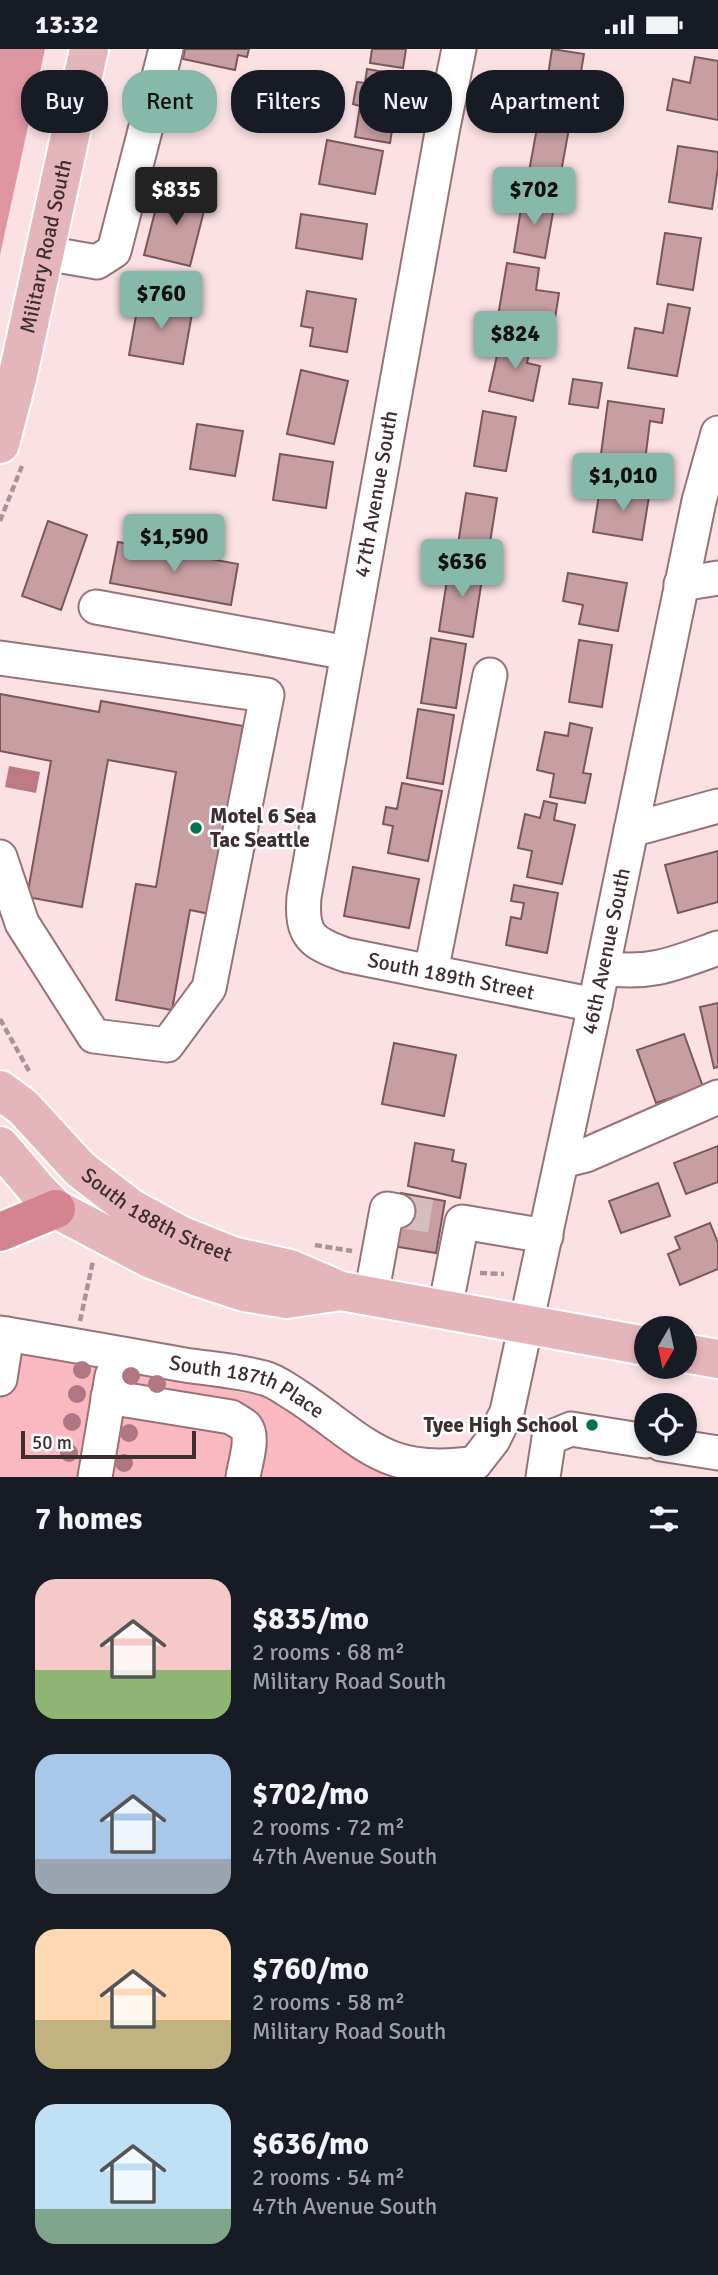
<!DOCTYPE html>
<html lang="en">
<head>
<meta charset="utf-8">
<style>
	:root { --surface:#171b24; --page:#20242c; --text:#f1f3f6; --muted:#9ea1a6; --accent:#86b9a9 }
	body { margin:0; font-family:Signika,sans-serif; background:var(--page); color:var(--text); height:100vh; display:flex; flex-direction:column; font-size:26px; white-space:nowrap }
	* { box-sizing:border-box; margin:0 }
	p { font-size:23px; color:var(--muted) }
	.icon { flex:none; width:38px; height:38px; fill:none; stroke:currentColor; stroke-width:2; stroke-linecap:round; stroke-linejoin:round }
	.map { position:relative; height:1428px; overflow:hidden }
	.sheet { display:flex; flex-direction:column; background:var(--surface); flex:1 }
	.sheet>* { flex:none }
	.banner { position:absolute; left:21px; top:21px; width:677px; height:63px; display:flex; gap:14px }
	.needle { width:46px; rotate:189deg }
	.buttons { position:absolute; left:634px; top:1267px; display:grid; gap:14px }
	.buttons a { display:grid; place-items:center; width:63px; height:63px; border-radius:50%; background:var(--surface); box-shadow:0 4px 10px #0003; font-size:35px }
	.scale { position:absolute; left:21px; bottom:18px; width:175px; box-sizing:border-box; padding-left:7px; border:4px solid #3f2e30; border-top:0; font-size:19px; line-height:24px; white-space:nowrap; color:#3f2e30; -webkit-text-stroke:5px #fff; paint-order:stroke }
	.price { position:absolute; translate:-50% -60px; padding:0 16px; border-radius:7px; background:var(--accent); color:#111; font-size:23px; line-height:46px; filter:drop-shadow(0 2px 4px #0008) }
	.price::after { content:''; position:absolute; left:50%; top:42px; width:21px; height:16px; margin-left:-10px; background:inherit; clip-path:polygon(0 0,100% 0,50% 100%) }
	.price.on { background:#222; color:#fff }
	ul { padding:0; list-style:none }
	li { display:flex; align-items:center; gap:21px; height:175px; padding:0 35px }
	li span { display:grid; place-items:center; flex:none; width:196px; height:140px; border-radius:21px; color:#555 }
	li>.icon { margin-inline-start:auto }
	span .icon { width:84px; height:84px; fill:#fffc; stroke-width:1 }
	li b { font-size:30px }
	h2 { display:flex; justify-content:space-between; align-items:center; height:84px; padding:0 35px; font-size:30px }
	.chip { padding:0 24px; border-radius:28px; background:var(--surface); box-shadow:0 4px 10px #0003; font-size:24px; line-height:63px }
	.chip.on { background:var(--accent); color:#111 }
	.status { display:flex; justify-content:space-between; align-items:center; height:49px; padding:0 35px; background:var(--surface); direction:ltr }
	.status svg { height:19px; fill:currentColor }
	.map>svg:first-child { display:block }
</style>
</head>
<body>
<div class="status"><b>13:32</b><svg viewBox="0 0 49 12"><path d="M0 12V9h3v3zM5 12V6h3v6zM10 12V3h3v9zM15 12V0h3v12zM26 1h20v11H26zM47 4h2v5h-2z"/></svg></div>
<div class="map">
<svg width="718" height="1428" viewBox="0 0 718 1428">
	<rect width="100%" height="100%" fill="#fbe1e4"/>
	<path fill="#fab9c1" d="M0 1298 283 1351 357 1408 387 1428H0Z"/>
	<path fill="#de96a0" d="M0 0H45L0 206Z"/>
	<path fill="#be7a83" d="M9 717 40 723 36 744 5 738Z"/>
	<path fill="#c79fa3" stroke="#7b575b" stroke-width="2" d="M185 0H249L247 8 238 6 235 21 183 10Z
		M372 0H406L403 19 370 14Z
		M552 0 584 5 575 58 544 53Z
		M695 8 718 12V71L667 61 673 30 690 34Z
		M367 20 401 26 390 94 355 88 360 57 353 55 357 33 365 34Z
		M539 68 570 74 559 134 528 128Z
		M327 91 383 102 375 145 319 135Z
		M678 97 718 103V119L712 160 669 153Z
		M161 139 207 150 190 217 144 206Z
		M523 147 555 152 545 209 514 203Z
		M301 165 367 175 362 210 296 199Z
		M665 184 701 189 693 241 657 235Z
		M507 214 539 219 536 241 559 244 553 282 497 273Z
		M307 242 356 250 347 303 310 297 313 279 301 277Z
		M139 250 193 259 183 315 129 306Z
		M668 255 690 259 677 327 628 319 635 279 663 284Z
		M501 289 531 295 527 314 540 317 533 352 489 342Z
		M301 321 348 332 334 395 287 385Z
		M573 330 602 334 598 359 569 355Z
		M608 352 664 360 662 374 650 372 645 412 601 405Z
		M483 362 516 368 506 422 474 417Z
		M197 375 243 382 235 427 190 420Z
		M280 405 333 413 326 459 273 451Z
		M618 436 650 441 642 491 593 483 599 446 616 449Z
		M466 444 497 449 489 500 458 495Z
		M48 472 87 486 61 561 22 547Z
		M118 493 238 515 231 556 110 534Z
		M450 512 484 517 473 588 439 582Z
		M568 524 627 534 618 582 579 575 583 556 563 552Z
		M431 589 466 595 456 659 421 654Z
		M579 591 612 596 602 658 569 653Z
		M0 645 99 663 101 652 243 677 210 865 190 861 172 961 116 951 136 835 156 838 176 723 108 711 82 858 27 848 51 712 0 702Z
		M418 660 454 666 443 735 407 729Z
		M570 674 592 679 583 724 591 725 585 754 550 748 554 725 537 721 545 683 568 687Z
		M402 734 442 742 428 812 388 804 393 777 383 775 386 758 397 760Z
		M544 752 557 755 554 771 575 776 562 835 527 828 532 802 518 799 525 765 540 769Z
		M718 802V853L678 864 665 816Z
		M353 818 419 830 409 879 344 867Z
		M514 836 558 844 547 904 506 896 511 868 521 870 524 854 511 852Z
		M718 954V1018L714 1019 700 958Z
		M684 985 703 1038 656 1054 637 1001Z
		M394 994 456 1006 444 1067 382 1055Z
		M415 1094 454 1101 452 1112 466 1115 460 1149 408 1137Z
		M718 1097V1133L686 1145 674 1114Z
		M658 1134 670 1167 621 1184 609 1152Z
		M401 1144 445 1152 436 1204 392 1197Z
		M710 1174 718 1194V1220L680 1236 668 1205 680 1200 675 1188Z"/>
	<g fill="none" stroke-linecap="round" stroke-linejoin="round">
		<path stroke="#d5bdc0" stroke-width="33" stroke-dasharray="33 17" stroke-linecap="butt" d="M398 1162 442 1169"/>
		<g stroke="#987276" stroke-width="37">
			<g id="minor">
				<path id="s1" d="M459 0 443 78 304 848C301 886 311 894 346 906L595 956"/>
				<path d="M45 204 97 213 114 202 166 0"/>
				<path d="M681 535 718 529"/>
				<path d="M96 558 348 604"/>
				<path d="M0 609 267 646 209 939 167 996 94 987 22 874 0 808"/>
				<path d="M631 781 718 757"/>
				<path d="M603 919C650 926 674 915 718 899"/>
				<path d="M431 923 490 626"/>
				<path d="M562 1112 586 1106 718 1048"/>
				<path d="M371 1247 387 1160 398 1162"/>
				<path d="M445 1260 462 1173 546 1187"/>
				<path id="s2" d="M0 1284C62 1294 123 1305 185 1316 211 1320 239 1322 264 1329 276 1332 287 1341 297 1347 364 1391 383 1428 475 1414"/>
				<path d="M0 1330 7 1285"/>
				<path d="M108 1348 231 1368C235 1371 242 1374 246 1378 254 1388 245 1415 243 1428"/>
				<path d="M661 1395 718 1404"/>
				<path id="s3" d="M475 1414 493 1391 507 1363 595 956 699 452 718 384"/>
				<path d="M95 1428 112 1327"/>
				<path d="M543 1428 549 1389 571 1380 646 1392"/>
			</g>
		</g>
		<g stroke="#fff" stroke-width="42">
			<g id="major">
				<path id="s4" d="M0 395 17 330 89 0"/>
				<path id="s5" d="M0 1041 23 1058 80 1120 132 1160 182 1187 232 1207 290 1220 341 1242 646 1297"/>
				<path d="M0 1097 39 1143 56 1160 151 1210 201 1229 244 1243 287 1250 341 1242"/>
				<path d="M684 1304 718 1310"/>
			</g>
		</g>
		<g stroke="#fff" stroke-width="42">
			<path id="highway" d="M0 1183 56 1160"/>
		</g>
		<path stroke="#a99396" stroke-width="4.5" stroke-dasharray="7 3.5" stroke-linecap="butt" d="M0 472 22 417
			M0 970 29 1022
			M315 1196 352 1202
			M480 1224 504 1225
			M80 1272 93 1212"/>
		<use href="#minor" stroke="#fff" stroke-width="33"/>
		<use href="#major" stroke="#e5b5bc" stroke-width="38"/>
		<use href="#highway" stroke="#d4848f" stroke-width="38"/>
	</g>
	<g fill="#b07683">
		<circle cx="82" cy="1321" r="9"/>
		<circle cx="131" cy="1327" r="9"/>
		<circle cx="157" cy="1335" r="9"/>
		<circle cx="77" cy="1345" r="9"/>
		<circle cx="72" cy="1373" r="9"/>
		<circle cx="129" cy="1384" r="9"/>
		<circle cx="69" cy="1404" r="9"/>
		<circle cx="124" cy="1414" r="9"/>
	</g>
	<g fill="#04724b" stroke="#fff" stroke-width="2.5">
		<circle cx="196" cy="779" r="7"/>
		<circle cx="592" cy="1376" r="7"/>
	</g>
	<g text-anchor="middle" stroke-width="5" stroke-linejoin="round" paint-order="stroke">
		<g font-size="21" fill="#3f2e30" stroke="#fff">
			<text dy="7" stroke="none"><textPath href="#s4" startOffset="203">Military Road South</textPath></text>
			<text transform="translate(376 445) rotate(-80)" y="7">47th Avenue South</text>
			<text dy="7" stroke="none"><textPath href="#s3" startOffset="532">46th Avenue South</textPath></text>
			<text dy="7" stroke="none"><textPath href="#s1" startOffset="1050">South 189th Street</textPath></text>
			<text dy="7" stroke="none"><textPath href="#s5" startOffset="203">South 188th Street</textPath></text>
			<text dy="7" stroke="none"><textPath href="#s2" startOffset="254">South 187th Place</textPath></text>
		</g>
		<g font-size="21" font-weight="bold" fill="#3f2e30" stroke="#fff" text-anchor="start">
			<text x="210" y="774">Motel 6 Sea<tspan x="210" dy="24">Tac Seattle</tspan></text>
			<text x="578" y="1383" text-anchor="end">Tyee High School</text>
		</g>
	</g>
</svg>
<div class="buttons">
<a><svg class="needle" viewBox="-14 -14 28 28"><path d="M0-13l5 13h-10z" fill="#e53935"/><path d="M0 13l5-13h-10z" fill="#9ea1a6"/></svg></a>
<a><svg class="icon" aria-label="locate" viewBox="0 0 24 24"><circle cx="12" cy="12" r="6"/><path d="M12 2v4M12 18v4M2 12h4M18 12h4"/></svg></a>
</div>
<div class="scale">50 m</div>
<b class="price on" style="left:176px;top:178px">$835</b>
<b class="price" style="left:534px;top:178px">$702</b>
<b class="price" style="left:161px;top:282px">$760</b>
<b class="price" style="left:515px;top:322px">$824</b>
<b class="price" style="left:623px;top:464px">$1,010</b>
<b class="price" style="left:174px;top:525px">$1,590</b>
<b class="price" style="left:462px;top:550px">$636</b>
<div class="banner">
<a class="chip">Buy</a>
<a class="chip on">Rent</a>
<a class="chip">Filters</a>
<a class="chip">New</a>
<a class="chip">Apartment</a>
</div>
</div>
<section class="sheet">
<h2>7 homes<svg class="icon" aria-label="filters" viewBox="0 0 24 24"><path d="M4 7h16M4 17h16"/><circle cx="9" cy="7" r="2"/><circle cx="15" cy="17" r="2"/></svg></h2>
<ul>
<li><span style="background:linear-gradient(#f6c9c9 65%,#8fb573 0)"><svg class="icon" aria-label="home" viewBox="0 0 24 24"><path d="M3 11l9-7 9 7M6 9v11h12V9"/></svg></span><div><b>$835/mo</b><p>2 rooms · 68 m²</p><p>Military Road South</p></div></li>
<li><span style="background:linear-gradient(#a9c7e8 75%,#9aa5b1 0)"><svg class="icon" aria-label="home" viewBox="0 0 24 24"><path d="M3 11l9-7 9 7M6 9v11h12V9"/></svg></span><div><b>$702/mo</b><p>2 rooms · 72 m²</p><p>47th Avenue South</p></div></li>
<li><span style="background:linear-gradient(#ffd9b3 65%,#c2b280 0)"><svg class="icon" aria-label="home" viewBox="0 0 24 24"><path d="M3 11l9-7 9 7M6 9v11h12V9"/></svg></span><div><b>$760/mo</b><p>2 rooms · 58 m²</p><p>Military Road South</p></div></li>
<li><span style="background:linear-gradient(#bfe0f5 75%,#7fa58c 0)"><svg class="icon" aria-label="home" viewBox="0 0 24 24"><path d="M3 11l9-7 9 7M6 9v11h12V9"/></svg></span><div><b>$636/mo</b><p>2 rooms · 54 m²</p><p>47th Avenue South</p></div></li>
</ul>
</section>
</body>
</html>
